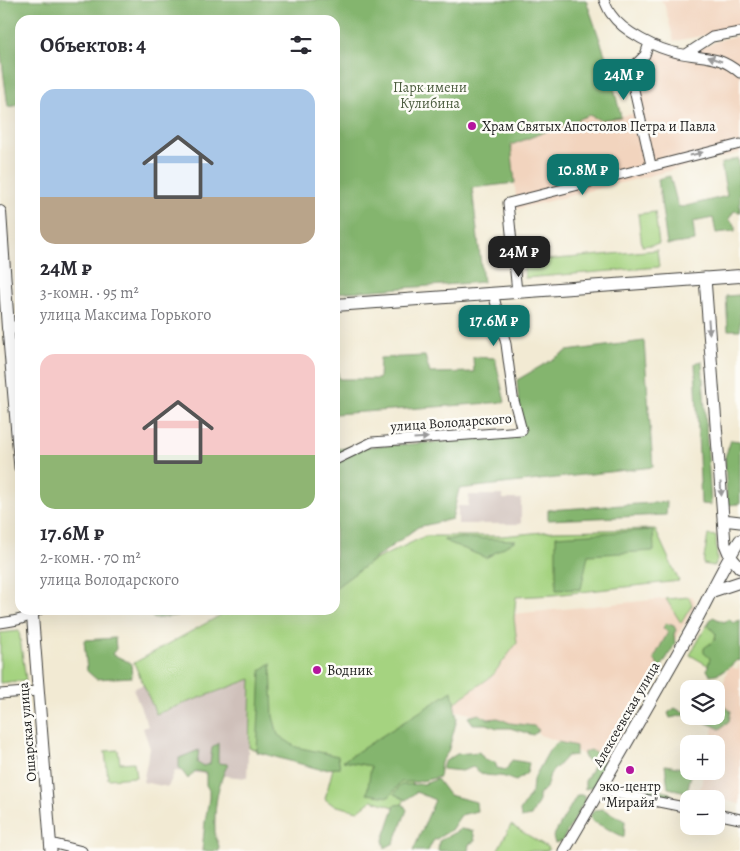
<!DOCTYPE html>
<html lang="ru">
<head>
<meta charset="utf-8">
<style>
	:root { --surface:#fff; --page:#f2f2f3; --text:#2b2b33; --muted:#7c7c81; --accent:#0f766e }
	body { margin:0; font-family:Alegreya,serif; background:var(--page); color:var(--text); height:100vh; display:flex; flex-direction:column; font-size:19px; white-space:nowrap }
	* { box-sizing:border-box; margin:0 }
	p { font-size:16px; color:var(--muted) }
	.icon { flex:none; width:28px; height:28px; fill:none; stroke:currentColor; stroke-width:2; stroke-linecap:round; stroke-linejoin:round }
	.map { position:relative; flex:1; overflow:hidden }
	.drawer { position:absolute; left:15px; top:15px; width:325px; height:600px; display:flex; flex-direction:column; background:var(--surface); border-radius:15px; box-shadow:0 5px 20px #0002 }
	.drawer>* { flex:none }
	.tools { position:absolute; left:680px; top:680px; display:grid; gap:10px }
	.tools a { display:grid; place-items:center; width:45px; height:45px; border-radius:10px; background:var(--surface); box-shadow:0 5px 20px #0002; font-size:25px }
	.price { position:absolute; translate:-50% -42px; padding:0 11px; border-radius:10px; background:var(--accent); color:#fff; font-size:16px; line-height:32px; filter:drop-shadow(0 1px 2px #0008) }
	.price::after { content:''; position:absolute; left:50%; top:30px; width:15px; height:11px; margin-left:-8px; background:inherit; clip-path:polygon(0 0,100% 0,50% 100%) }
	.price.selected { background:#222; color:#fff }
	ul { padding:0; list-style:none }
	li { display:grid; align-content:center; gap:10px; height:265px; padding:0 25px }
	li span { display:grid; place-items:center; height:155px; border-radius:15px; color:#555 }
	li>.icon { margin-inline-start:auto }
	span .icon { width:90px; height:90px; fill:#fffc; stroke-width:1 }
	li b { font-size:21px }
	h2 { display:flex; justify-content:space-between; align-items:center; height:60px; padding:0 25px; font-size:21px }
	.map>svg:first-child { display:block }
</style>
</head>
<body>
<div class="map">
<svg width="740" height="851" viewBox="0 0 740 851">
	<rect width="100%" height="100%" fill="#fdfcf7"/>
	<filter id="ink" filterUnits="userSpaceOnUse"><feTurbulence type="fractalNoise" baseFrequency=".02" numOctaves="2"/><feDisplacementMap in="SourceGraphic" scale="10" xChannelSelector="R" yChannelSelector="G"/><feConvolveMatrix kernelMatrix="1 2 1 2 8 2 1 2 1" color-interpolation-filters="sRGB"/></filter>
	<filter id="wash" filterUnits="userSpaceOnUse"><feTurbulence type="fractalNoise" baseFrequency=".0096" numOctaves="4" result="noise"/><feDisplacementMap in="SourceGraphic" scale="20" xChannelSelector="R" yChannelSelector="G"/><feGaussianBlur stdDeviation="1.12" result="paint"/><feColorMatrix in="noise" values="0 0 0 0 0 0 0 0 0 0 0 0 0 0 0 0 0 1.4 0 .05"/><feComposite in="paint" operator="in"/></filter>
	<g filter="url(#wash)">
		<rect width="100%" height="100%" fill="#f2ead3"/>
		<path fill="#f2d4be" d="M660 0H740V29L674 41 664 3Z
			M740 36V153L517 209 511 145 589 115 600 120 643 112 634 70 652 53 708 45 723 39Z
			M692 596 695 601 694 607 603 766 563 743 540 735 535 729 449 709 462 697 492 676 516 644 514 614Z
			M740 662V804L699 795 704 771H716V744H710L719 698 727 671 731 667 738 669Z"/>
		<path fill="#cfc0ba" d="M469 495H502L503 499H521V524H458V506H468Z
			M251 679 247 778 175 771 168 787 143 782 150 748 143 728 148 726 133 689 144 684 157 714Z"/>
		<path fill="#a5d380" stroke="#60784e" d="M655 212 659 244 642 246 638 214Z
			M657 250 659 267 525 278 523 262Z
			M655 529 679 581 553 595 516 597 514 618 517 643 492 676 462 697 449 709 400 809 372 800 358 811 333 805 325 799 333 768 249 748 251 679 156 714 134 663 230 610H335V579L425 536H502L553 531Z
			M708 535 716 536 717 561 714 566 703 564Z
			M689 597 692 605 681 623 666 599Z
			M710 620 708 625 716 634C715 641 710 648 708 655L710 658 709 666 690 655Z
			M19 631 26 680 0 683V633Z
			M118 750 120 763 134 762 136 777 108 779 105 751Z
			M511 825 549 848 547 851H497Z"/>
		<path fill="#84b56e" stroke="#506845" d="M0 0H586L608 63 621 117 600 120 589 115 511 145 515 183 472 188 483 282 335 293V20H20V105L8 107 0 47Z
			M738 158C740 167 740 177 738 185L740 187V212L734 211 729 219 735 225V231L716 233 713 218 693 222 695 241 667 245 658 179 670 176 678 206 682 207 727 196 721 164Z
			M740 295V330H728L726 296Z
			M644 341 653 467 459 489 452 519 418 527 335 588V449L514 437 521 432 517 380 567 351Z
			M425 356 430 373 474 372 473 357 495 358 505 402 335 414V360L339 379H379L380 358Z
			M702 361 711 505 701 504 695 363Z
			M731 440 740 441V504L727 505 725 457Z
			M667 502 666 515 548 520V510Z
			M653 530 654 551 588 555 581 589 556 590V536Z
			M461 538 516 540 486 558 443 540Z
			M146 610H196L188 614 154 619Z
			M713 617 724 622 729 619 733 623 740 620V661L737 660C729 668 722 674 710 675L707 670 710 658 704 653V648L715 640 716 634 708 625 710 620Z
			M666 623 674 626 676 630 674 634 675 644 660 669 654 658 668 632 663 628Z
			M115 638 116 649 112 654 131 663 132 677 96 679 87 671 84 640Z
			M271 663 273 716 278 735 296 747 338 756 340 768 319 769 257 752 261 670Z
			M452 691 457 719 448 752 441 762 439 777 417 782H401L389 797 367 794 371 766 343 761Z
			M716 703H720L731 711 729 721 720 729 705 722 702 718H688L684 715 670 718 668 713 675 708 682 712 689 711V716H716Z
			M479 714 488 719 498 718 510 723 534 726 539 730 533 735 510 728H497L487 724H473L468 717Z
			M558 742 576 746V755L567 756 550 774 546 788 539 795V801L531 816 521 818 520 811 532 792 533 780 550 749Z
			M218 743V763L228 764C217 785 214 809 215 832 215 839 220 844 219 851H202L205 822 209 798V790L206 785V773L195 771 188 779 179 767V758L199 750 197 763 204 766 210 764 212 748Z
			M591 750 601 756 605 768 593 787 585 789V781L594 765 584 758V752Z
			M479 752 485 760 495 762 497 768 506 770 512 760 529 763 527 773 516 781C511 780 505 776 500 776 485 775 485 777 473 767L462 771 442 769 444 762 457 754Z
			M665 765 689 769V771H692L687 792 668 788Z
			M437 779 449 795 476 802 477 811 461 815 451 830 433 841 428 851H413L435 800 416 792 406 800 394 794 401 785 424 784Z
			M625 783 641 786 646 791 651 788 670 793 672 796 669 800 649 797 646 794H639L623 791V786Z
			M577 795H584L585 800 562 841 555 843 553 837Z
			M403 804 407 810 394 843 385 848 383 840 395 805Z
			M603 809 625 821 624 837 592 821 590 816 594 810Z
			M461 829 473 831 475 841 469 844 468 851H438L439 841Z"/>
	</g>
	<g filter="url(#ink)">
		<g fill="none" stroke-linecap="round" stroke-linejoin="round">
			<g stroke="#3c3b37" stroke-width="11">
				<path id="minor" d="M604 0C606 5 608 10 611 14 623 32 657 49 678 53 703 59 718 54 740 73
					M649 43 645 55 632 68 630 72 651 165
					M686 54 712 37 740 32
					M517 292 508 203 740 144
					M335 460 372 442 522 431 513 397 506 344 493 293
					M0 623C15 621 27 619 39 610
					M0 694 38 691
					M599 790 689 808
					M716 814 740 819
					M51 843 82 851"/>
			</g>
			<g stroke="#3c3b37" stroke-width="13">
				<path id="tertiary" d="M705 278 725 544 730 556 740 568
					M8 328 20 468
					M723 520 740 522
					M713 591 740 582
					M32 610 51 851
					M564 851C607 778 649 704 691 630 708 600 721 569 740 540"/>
			</g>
			<g stroke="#3c3b37" stroke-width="14">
				<path id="secondary" d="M0 212 8 328 20 327
					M335 305 740 276"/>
			</g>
			<use href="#minor" stroke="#fff" stroke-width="9"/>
			<use href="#tertiary" stroke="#fff" stroke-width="11"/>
			<use href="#secondary" stroke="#fff" stroke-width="12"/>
		</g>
		<defs><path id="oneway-solid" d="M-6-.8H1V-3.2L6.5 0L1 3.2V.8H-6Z" transform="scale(1.25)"/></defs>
		<g fill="#999">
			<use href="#oneway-solid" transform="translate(715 59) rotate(-161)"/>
			<use href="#oneway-solid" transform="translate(696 154) rotate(-14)"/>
			<use href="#oneway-solid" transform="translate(709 327) rotate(86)"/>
			<use href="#oneway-solid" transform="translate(421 438) rotate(-4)"/>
			<use href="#oneway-solid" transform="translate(721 489) rotate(86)"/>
		</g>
	</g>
	<g fill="#b5179e" stroke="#fdfcf7" stroke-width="2">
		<circle cx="472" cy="126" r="5"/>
		<circle cx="317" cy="670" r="5"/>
		<circle cx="630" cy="770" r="5"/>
	</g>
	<g text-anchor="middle" stroke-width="5" stroke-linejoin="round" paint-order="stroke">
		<g font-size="14" fill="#4c5c3f" stroke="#fdfcf7">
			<text x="430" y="92">Парк имени<tspan x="430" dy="16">Кулибина</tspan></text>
		</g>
		<g font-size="14" fill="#1c1c1c" stroke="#fdfcf7" text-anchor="start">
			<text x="482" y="131">Храм Святых Апостолов Петра и Павла</text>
			<text x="327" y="675">Водник</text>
			<text x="630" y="791" text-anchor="middle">эко-центр<tspan x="630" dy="16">"Мирайя"</tspan></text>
		</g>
		<g font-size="14" fill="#1c1c1c" stroke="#fdfcf7">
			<text transform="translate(451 422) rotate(-4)" y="5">улица Володарского</text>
			<text transform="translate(626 714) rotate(-60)" y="5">Алексеевская улица</text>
			<text transform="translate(27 732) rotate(-95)" y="5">Ошарская улица</text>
		</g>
	</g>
</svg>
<div class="tools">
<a><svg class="icon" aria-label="layers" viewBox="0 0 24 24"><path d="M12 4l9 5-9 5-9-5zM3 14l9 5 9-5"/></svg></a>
<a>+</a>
<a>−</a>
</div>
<b class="price" style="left:624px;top:101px">24M ₽</b>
<b class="price" style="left:583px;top:196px">10.8M ₽</b>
<b class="price selected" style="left:519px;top:278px">24M ₽</b>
<b class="price" style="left:494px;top:347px">17.6M ₽</b>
<section class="drawer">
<h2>Объектов: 4<svg class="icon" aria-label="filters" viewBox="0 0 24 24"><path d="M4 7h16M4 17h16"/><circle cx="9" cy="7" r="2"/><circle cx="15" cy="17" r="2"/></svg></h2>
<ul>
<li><span style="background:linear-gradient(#a9c7e8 70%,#b9a48a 0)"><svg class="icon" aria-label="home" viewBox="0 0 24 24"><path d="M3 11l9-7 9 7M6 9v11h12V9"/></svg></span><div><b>24M ₽</b><p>3-комн. · 95 m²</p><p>улица Максима Горького</p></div></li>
<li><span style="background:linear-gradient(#f6c9c9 65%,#8fb573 0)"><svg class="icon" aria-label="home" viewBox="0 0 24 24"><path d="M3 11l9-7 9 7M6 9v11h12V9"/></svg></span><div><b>17.6M ₽</b><p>2-комн. · 70 m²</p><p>улица Володарского</p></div></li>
</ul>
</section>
</div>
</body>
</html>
